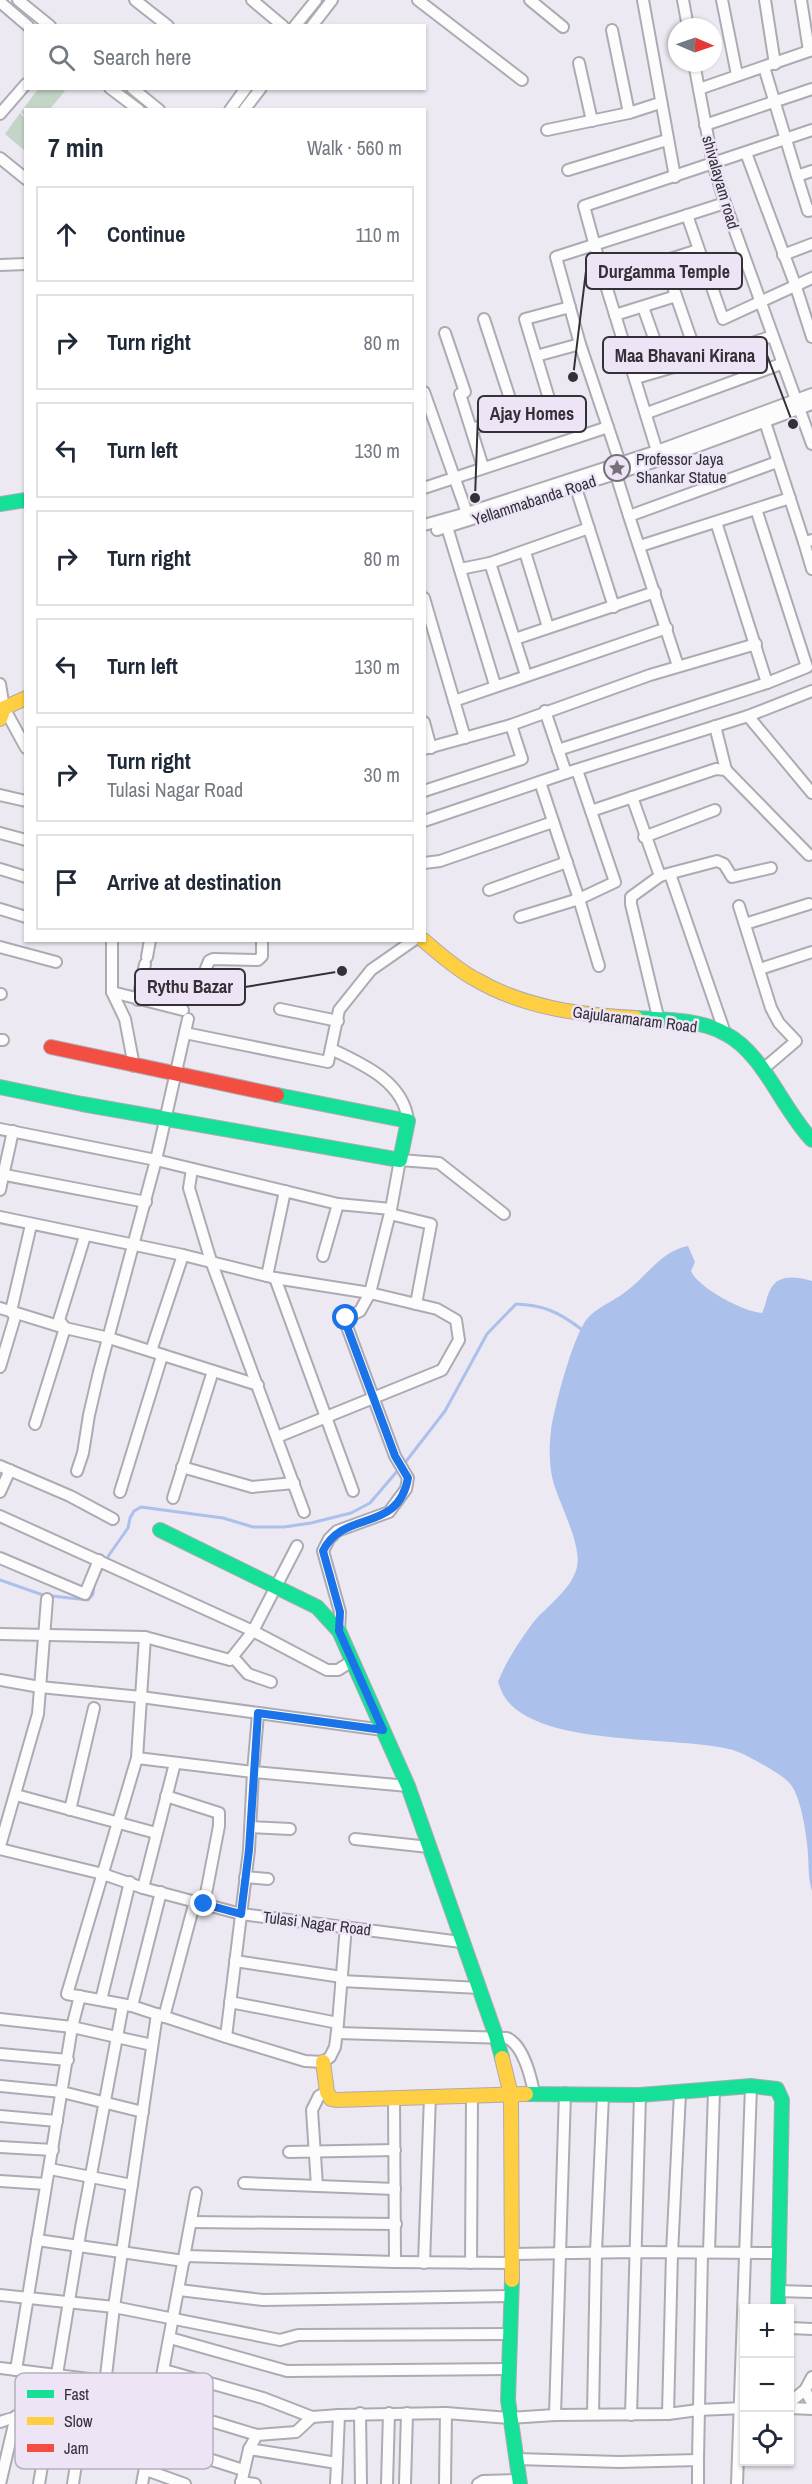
<!DOCTYPE html>
<meta charset="utf-8">
<style>
:root{--surface:#fff;--page:#f6f6f7;--text:#1f2937;--muted:#747a83;--line:#e0e1e3}
body{margin:0;font-family:"Archivo Narrow",sans-serif;background:var(--page);color:var(--text)}
.controls{position:absolute;right:18px;bottom:18px;display:grid;overflow:hidden;border-radius:0px;box-shadow:0 2px 4px #0004}
.controls button{width:54px;height:54px;display:grid;place-items:center;padding:0;border:0;border-bottom:2px solid var(--line);background:var(--surface);color:var(--text);font:30px sans-serif}
.compass{position:absolute;left:668px;top:18px;width:54px;height:54px;border-radius:50%;background:var(--surface);box-shadow:0 2px 4px #0004;rotate:92deg}
.stop{position:absolute;width:18px;height:18px;margin:-14px;border:4px solid #1a73e8;border-radius:50%;background:#fff}
.stop.end{background:#1a73e8;border-color:#fff;box-shadow:0 2px 6px #0008}
.list{margin:0;padding:0;list-style:none}
h2{display:flex;justify-content:space-between;align-items:center;height:78px;margin:0;padding:0 24px;font-size:26px}
h2 small{font-size:20px;font-weight:400;color:var(--muted)}
.list li{display:grid;grid-template-columns:39px 1fr auto;gap:18px;align-items:center;box-sizing:border-box;height:96px;margin:0 12px 12px;padding:0 12px;border:2px solid var(--line);border-radius:0px}
.list b{display:block;font-size:22px;white-space:nowrap}
.list p{margin:0;font-size:20px;white-space:nowrap;color:var(--muted)}
.list em{font-size:20px;font-style:normal;color:var(--muted)}
.icon{flex:none;width:33px;height:33px;fill:none;stroke:currentColor;stroke-width:2;stroke-linecap:round;stroke-linejoin:round}
.map{position:relative;flex:none;width:812px;height:2484px;overflow:hidden}
.search{position:absolute;background:var(--surface);box-shadow:0 2px 4px #0004;left:24px;top:24px;width:402px;height:66px;display:flex;align-items:center;gap:15px;box-sizing:border-box;padding:0 21px;border-radius:0px;color:var(--muted);font-size:22px}
.panel{position:absolute;background:var(--surface);box-shadow:0 2px 4px #0004;left:24px;top:108px;width:402px;height:834px;border-radius:0px}
.map>svg:first-child{display:block}
</style>
<div class="map">
<svg width="812" height="2484" viewBox="0 0 812 2484">
<rect width="100%" height="100%" fill="#ede9f2"/>
<g fill="#c4d5c8">
<polygon points="38,89 62,89 65,91 50,109 26,110 25,116 21,112"/>
<polygon points="20,113 25,118 25,151 5,134"/>
</g>
<path fill="#abc0ea" d="M688 1246 695 1262 691 1271C698 1288 744 1312 762 1313 766 1305 766 1298 770 1290 778 1273 798 1277 812 1281V1891C808 1878 809 1868 808 1855 807 1838 802 1803 793 1788 788 1779 778 1774 769 1768 758 1762 745 1754 733 1750 677 1735 542 1748 506 1699 502 1694 500 1687 498 1682 506 1661 519 1642 532 1624 546 1606 571 1591 577 1567 582 1545 559 1503 553 1481 549 1465 549 1447 551 1431 554 1408 573 1336 587 1319 596 1308 612 1302 624 1293 646 1278 660 1251 688 1246Z"/>
<g fill="none" stroke-linecap="round" stroke-linejoin="round">
<g stroke="#abc0ea" stroke-width="3">
<path d="M404 1464 445 1411 487 1334 516 1304C543 1305 559 1312 581 1329"/>
<polyline points="0,1580 43,1595 88,1600 93,1594 94,1584 109,1555 128,1528 130,1518 134,1511 141,1507 223,1518 253,1527 284,1527 311,1523 351,1513 370,1503 399,1469"/>
</g>
<defs>
<g id="street">
<polyline points="18,0 50,26"/>
<polyline points="135,0 168,26"/>
<polyline points="252,0 283,26"/>
<polyline points="418,0 522,80"/>
<polyline points="530,0 563,27"/>
<polyline points="643,0 675,177"/>
<polyline points="683,0 688,27"/>
<polyline points="722,0 737,75"/>
<polyline points="765,0 775,64"/>
<polyline points="801,0 809,51"/>
<polyline points="0,2 28,26"/>
<polyline points="295,26 316,0"/>
<polyline points="312,26 332,0"/>
<polyline points="612,30 629,113"/>
<polyline points="579,63 592,121"/>
<polyline points="694,63 713,164 725,203 812,444"/>
<polyline points="764,67 797,176"/>
<polyline points="110,88 139,110"/>
<polyline points="132,88 159,110"/>
<polyline points="699,89 812,50"/>
<polyline points="230,110 246,88"/>
<polyline points="244,110 261,88"/>
<polyline points="0,114 26,84"/>
<polyline points="705,125 812,89"/>
<polyline points="547,130 629,113 660,103"/>
<polyline points="746,153 795,284 812,337"/>
<polyline points="0,158 26,179"/>
<polyline points="568,170 667,140"/>
<polyline points="812,171 797,176 808,211 812,210"/>
<polyline points="687,215 723,319 812,278"/>
<polyline points="783,255 812,244"/>
<polyline points="664,261 698,250"/>
<polyline points="0,265 26,264"/>
<polyline points="604,279 664,261 698,359"/>
<polyline points="643,307 665,369"/>
<polyline points="615,315 676,296"/>
<polyline points="484,319 515,414"/>
<polyline points="445,333 465,392 460,394 483,467"/>
<polyline points="536,356 580,344"/>
<polyline points="636,378 735,349 772,336"/>
<polyline points="424,392 467,513"/>
<polyline points="647,413 781,364"/>
<polyline points="765,422 804,542"/>
<polyline points="472,429 550,402 525,319 570,307"/>
<polyline points="657,451 604,279 584,206 812,130"/>
<polyline points="620,463 580,344 556,257 725,203"/>
<polyline points="614,468 629,516"/>
<polyline points="424,488 608,427"/>
<polyline points="576,488 614,607"/>
<polyline points="716,522 767,683"/>
<polyline points="424,525 467,513 657,451 812,394"/>
<polyline points="447,527 495,685"/>
<polyline points="437,530 660,460 812,404"/>
<polyline points="812,540 804,542 812,569"/>
<polyline points="640,546 790,498"/>
<polyline points="525,552 548,627"/>
<polyline points="490,563 526,675"/>
<polyline points="460,569 490,563 589,528"/>
<polyline points="424,598 465,738"/>
<polyline points="515,639 655,592"/>
<polyline points="678,666 629,516 777,462"/>
<polyline points="0,684 4,708"/>
<polyline points="454,701 667,628"/>
<polyline points="3,706 26,748"/>
<polyline points="545,711 566,773"/>
<polyline points="748,716 812,793"/>
<polyline points="424,722 431,748"/>
<polyline points="715,726 726,770"/>
<polyline points="424,749 511,725 650,675 756,644"/>
<polyline points="558,750 767,683 807,667 756,509"/>
<polyline points="540,782 579,899 599,966"/>
<polyline points="424,791 522,759 511,725"/>
<polyline points="0,795 26,801"/>
<polyline points="632,797 660,876 717,861 724,864 732,877 771,868"/>
<polyline points="591,811 716,769 726,770 809,855"/>
<polyline points="424,821 566,773 748,716 812,691"/>
<polyline points="0,833 26,840"/>
<polyline points="644,837 715,810"/>
<polyline points="424,863 440,861 553,822"/>
<polyline points="0,869 26,877"/>
<polyline points="670,874 725,1033"/>
<polyline points="489,890 567,862"/>
<polyline points="739,906 771,1008 779,1023 796,1041 762,1070"/>
<polyline points="0,909 26,917"/>
<polyline points="520,917 579,899 615,882 577,770"/>
<polyline points="745,924 809,904"/>
<polyline points="112,940 112,992 125,1019 134,1066"/>
<polyline points="0,947 56,962"/>
<polyline points="147,957 150,940"/>
<polyline points="760,969 812,952"/>
<polyline points="197,991 209,961 213,959 258,960 262,956 262,940"/>
<polyline points="112,992 183,1010"/>
<polyline points="0,994 1,994"/>
<polyline points="138,1000 145,964"/>
<polyline points="280,1009 338,1021"/>
<polyline points="659,1021 631,904 631,897 660,876"/>
<polyline points="185,1033 328,1062 339,1010 371,970 414,940"/>
<polyline points="0,1040 3,1040"/>
<path d="M331 1049C363 1064 404 1082 408 1121"/>
<polyline points="0,1129 156,1160 338,1204"/>
<polyline points="192,1169 189,1188 211,1261 304,1512"/>
<polyline points="0,1174 146,1202"/>
<polyline points="0,1190 13,1131"/>
<polyline points="390,1214 431,1224 416,1304"/>
<polyline points="0,1217 183,1255 275,1278 370,1293 360,1311 346,1318 346,1324 395,1456 408,1478 406,1489 389,1512 337,1531 329,1539 323,1551 340,1612 339,1631"/>
<polyline points="323,1256 338,1204 391,1209"/>
<polyline points="267,1276 285,1191"/>
<polyline points="275,1278 353,1491"/>
<polyline points="0,1308 65,1328 109,1338 258,1385"/>
<polyline points="151,1351 183,1255"/>
<polyline points="0,1367 15,1317 11,1311 31,1225"/>
<polyline points="35,1424 65,1328 59,1320 85,1236"/>
<polyline points="277,1437 442,1370 459,1340 456,1320 437,1309 370,1293 391,1209 400,1160 439,1163 504,1214"/>
<polyline points="0,1466 70,1496 113,1519"/>
<polyline points="182,1467 252,1487 294,1483"/>
<polyline points="77,1471 83,1453 89,1415 99,1372 156,1160 188,1019"/>
<polyline points="0,1492 10,1470"/>
<polyline points="120,1492 162,1356"/>
<polyline points="173,1498 213,1371"/>
<polyline points="0,1516 253,1631 297,1546"/>
<polyline points="0,1558 85,1594 99,1560"/>
<polyline points="0,1634 145,1637 230,1660 253,1631 327,1670 338,1670 352,1661"/>
<polyline points="145,1637 137,1758 67,1994 132,2006 161,1892"/>
<polyline points="233,1657 248,1674 271,1682"/>
<polyline points="0,1680 40,1687 141,1697 383,1730"/>
<polyline points="258,1714 253,1772 408,1786"/>
<polyline points="16,1795 156,1833"/>
<polyline points="166,1796 219,1813 219,1826 204,1904"/>
<polyline points="70,1810 94,1708"/>
<polyline points="251,1827 290,1829"/>
<polyline points="355,1839 429,1847"/>
<polyline points="0,1846 38,1714 47,1599"/>
<polyline points="0,1849 103,1874 143,1888 241,1914 461,1942"/>
<polyline points="245,1877 268,1879"/>
<polyline points="143,1888 175,1763"/>
<polyline points="235,1961 342,1977"/>
<polyline points="341,1981 480,1988"/>
<polyline points="101,2000 130,1882"/>
<polyline points="230,2002 338,2023"/>
<polyline points="132,2006 226,2037 249,1850 253,1772 137,1758"/>
<polyline points="164,2017 195,1901"/>
<polyline points="0,2019 72,2027 152,2045"/>
<path d="M337 2033 507 2038C523 2045 531 2077 534 2093"/>
<polyline points="226,2037 305,2061 323,2062 330,2057 335,2047 338,2023 346,1926"/>
<polyline points="0,2054 68,2060"/>
<polyline points="0,2086 62,2092 143,2112"/>
<polyline points="0,2116 57,2121"/>
<polyline points="0,2147 53,2150"/>
<polyline points="289,2152 395,2150"/>
<polyline points="50,2169 132,2185"/>
<polyline points="0,2181 46,2184"/>
<polyline points="244,2183 395,2189"/>
<polyline points="317,2186 312,2110 319,2096 327,2092"/>
<polyline points="191,2222 396,2224"/>
<polyline points="37,2240 184,2261"/>
<polyline points="709,2252 714,2090"/>
<polyline points="513,2254 634,2252 779,2253"/>
<polyline points="185,2256 395,2262 394,2098"/>
<polyline points="395,2262 512,2263"/>
<polyline points="424,2263 430,2096"/>
<polyline points="471,2263 472,2095"/>
<polyline points="179,2290 263,2300 512,2296"/>
<polyline points="778,2291 812,2292"/>
<polyline points="0,2295 114,2307 280,2340 298,2335 511,2334"/>
<polyline points="790,2328 812,2329"/>
<polyline points="170,2338 287,2371 509,2369"/>
<polyline points="0,2368 105,2381"/>
<polyline points="16,2370 72,2027 80,1996"/>
<polyline points="164,2370 263,2398 312,2417 296,2432 257,2435 249,2449 241,2484"/>
<polyline points="812,2377 805,2390 812,2403"/>
<polyline points="790,2402 805,2390"/>
<polyline points="790,2408 812,2409"/>
<polyline points="360,2413 361,2484"/>
<polyline points="593,2414 596,2252 603,2095"/>
<polyline points="668,2414 698,2410 744,2408"/>
<polyline points="339,2415 446,2413 509,2418 555,2415 668,2414 672,2253 680,2093"/>
<polyline points="555,2415 565,2093"/>
<polyline points="631,2415 640,2095"/>
<polyline points="312,2417 339,2415 337,2463"/>
<polyline points="101,2419 114,2307 157,2014"/>
<path d="M0 2422C42 2406 106 2420 152 2424"/>
<polyline points="214,2422 257,2435"/>
<polyline points="150,2440 243,2470"/>
<polyline points="249,2449 337,2463 336,2484"/>
<polyline points="516,2459 619,2462 698,2460 698,2484"/>
<polyline points="698,2460 702,2253"/>
<polyline points="146,2470 185,2484"/>
<polyline points="241,2482 255,2484"/>
<polyline points="0,2484 16,2416"/>
<polyline points="39,2484 81,2228 123,2005"/>
<polyline points="73,2484 83,2418"/>
<polyline points="142,2484 196,2193"/>
<polyline points="387,2484 389,2413"/>
<polyline points="405,2484 407,2413"/>
<polyline points="445,2484 446,2413"/>
<polyline points="478,2484 483,2481 519,2480"/>
<polyline points="737,2484 751,2086"/>
</g>
<g id="fast">
<polyline points="0,504 26,500"/>
<path d="M636 1018C665 1020 700 1019 726 1034 764 1054 782 1109 812 1140"/>
<polyline points="0,1087 82,1104 400,1160 408,1121 277,1095"/>
<polyline points="160,1530 317,1607 339,1631 408,1786 496,2036 502,2058"/>
<polyline points="526,2094 640,2095 751,2086 777,2089 782,2100 778,2308"/>
<polyline points="512,2280 508,2400 520,2484"/>
</g>
<g id="slow">
<polyline points="0,719 4,708 26,698"/>
<path d="M423 940C440 954 456 969 475 979 524 1008 581 1015 636 1018"/>
<polyline points="502,2058 511,2095 512,2280"/>
<polyline points="323,2062 327,2092 331,2099 336,2100 526,2094"/>
</g>
<polyline id="jam" points="51,1047 277,1095"/>
</defs>
<use href="#street" stroke="#aeaab2" stroke-width="14"/>
<use href="#fast" stroke="#aeaab2" stroke-width="16"/>
<use href="#slow" stroke="#aeaab2" stroke-width="16"/>
<use href="#jam" stroke="#aeaab2" stroke-width="16"/>
<use href="#street" stroke="#fcfcfd" stroke-width="10"/>
<use href="#fast" stroke="#16e098" stroke-width="14"/>
<use href="#slow" stroke="#ffcf43" stroke-width="14"/>
<use href="#jam" stroke="#f24e42" stroke-width="14"/>
</g>
<g fill="none" stroke-linecap="round" stroke-linejoin="round">
<path stroke="#1a73e8" stroke-width="8" d="M204 1904 241 1914 249 1850 258 1713 383 1730 339 1631 340 1612 323 1551C343 1509 398 1534 408 1478L395 1456 346 1324V1318"/>
</g>
<defs>
<symbol id="sight-ring" viewBox="-11 -11 22 22"><circle r="9.5" fill="#ede5f6" stroke="#747178" stroke-width="1.5"/><path d="M0-6L1.8-2.2L6-1.7L2.9 1.2L3.7 5.4L0 3.3L-3.7 5.4L-2.9 1.2L-6-1.7L-1.8-2.2Z" fill="#747178"/></symbol>
</defs>
<g fill-rule="evenodd">
<use href="#sight-ring" x="602" y="453" width="30" height="30"/>
</g>
<g text-anchor="middle" stroke-width="5" stroke-linejoin="round" paint-order="stroke">
<g font-size="16" fill="#333037" stroke="#ede5f6">
<text transform="translate(721 182) rotate(74)" y="6">shivalayam road</text>
<text transform="translate(534 500) rotate(-18)" y="6">Yellammabanda Road</text>
<text transform="translate(635 1019) rotate(7)" y="6">Gajularamaram Road</text>
<text transform="translate(317 1923) rotate(7)" y="6">Tulasi Nagar Road</text>
</g>
<g font-size="16" fill="#333037" stroke="#ede5f6" text-anchor="start">
<text x="636" y="465">Professor Jaya<tspan x="636" dy="18">Shankar Statue</tspan></text>
</g>
</g>
<rect x="15" y="2373" width="198" height="96" rx="9" fill="#ede5f6" stroke="#b5afbd" stroke-width="1.5"/>
<rect x="27" y="2390" width="27" height="8" fill="#16e098"/>
<rect x="27" y="2417" width="27" height="8" fill="#ffcf43"/>
<rect x="27" y="2444" width="27" height="8" fill="#f24e42"/>
<g font-size="16" fill="#333037">
<text x="64" y="2400">Fast</text>
<text x="64" y="2427">Slow</text>
<text x="64" y="2454">Jam</text>
</g>
<path fill="none" stroke="#333037" stroke-width="2" d="M573 377L586 271M793 424L767 355M475 498L478 414M342 971L245 987"/>
<g fill="#333037" stroke="#ede5f6" stroke-width="2">
<circle cx="573" cy="377" r="6"/>
<circle cx="793" cy="424" r="6"/>
<circle cx="475" cy="498" r="6"/>
<circle cx="342" cy="971" r="6"/>
</g>
<g fill="#ede5f6" stroke="#333037" stroke-width="2">
<rect x="586" y="253" width="156" height="36" rx="6"/>
<rect x="603" y="337" width="164" height="36" rx="6"/>
<rect x="478" y="396" width="108" height="36" rx="6"/>
<rect x="135" y="969" width="110" height="36" rx="6"/>
</g>
<g font-size="18" text-anchor="middle" font-weight="bold" fill="#333037">
<text x="664" y="278">Durgamma Temple</text>
<text x="685" y="362">Maa Bhavani Kirana</text>
<text x="532" y="420">Ajay Homes</text>
<text x="190" y="993">Rythu Bazar</text>
</g>
</svg>
<div class="controls">
<button>+</button>
<button>−</button>
<button><svg class="icon" aria-label="locate" viewBox="0 0 24 24"><circle cx="12" cy="12" r="6"/><path d="M12 2v4M12 18v4M2 12h4M18 12h4"/></svg></button>
</div>
<svg class="compass" viewBox="-18 -18 36 36"><path d="M0-13l5 13h-10z" fill="#e53935"/><path d="M0 13l5-13h-10z" fill="#747a83"/></svg>
<div class="stop" style="left:346px;top:1318px"></div>
<div class="stop end" style="left:204px;top:1904px"></div>
<div class="search"><svg class="icon" aria-label="search" viewBox="0 0 24 24"><circle cx="10" cy="10" r="6"/><path d="M15 15l6 6"/></svg>Search here</div>
<section class="panel">
<h2>7 min<small>Walk · 560 m</small></h2>
<ul class="list">
<li><svg class="icon" aria-label="ahead" viewBox="0 0 24 24"><path d="M12 20V5M6 11l6-6 6 6"/></svg><div><b>Continue</b></div><em>110 m</em></li>
<li><svg class="icon" aria-label="right" viewBox="0 0 24 24"><path d="M7 20v-9h11M14 6l5 5-5 5"/></svg><div><b>Turn right</b></div><em>80 m</em></li>
<li><svg class="icon" aria-label="left" viewBox="0 0 24 24"><path d="M17 20v-9H6M10 6l-5 5 5 5"/></svg><div><b>Turn left</b></div><em>130 m</em></li>
<li><svg class="icon" aria-label="right" viewBox="0 0 24 24"><path d="M7 20v-9h11M14 6l5 5-5 5"/></svg><div><b>Turn right</b></div><em>80 m</em></li>
<li><svg class="icon" aria-label="left" viewBox="0 0 24 24"><path d="M17 20v-9H6M10 6l-5 5 5 5"/></svg><div><b>Turn left</b></div><em>130 m</em></li>
<li><svg class="icon" aria-label="right" viewBox="0 0 24 24"><path d="M7 20v-9h11M14 6l5 5-5 5"/></svg><div><b>Turn right</b><p>Tulasi Nagar Road</p></div><em>30 m</em></li>
<li><svg class="icon" aria-label="arrive" viewBox="0 0 24 24"><path d="M6 21V4h12l-3 4 3 4H6"/></svg><div><b>Arrive at destination</b></div></li>
</ul>
</section>
</div>
